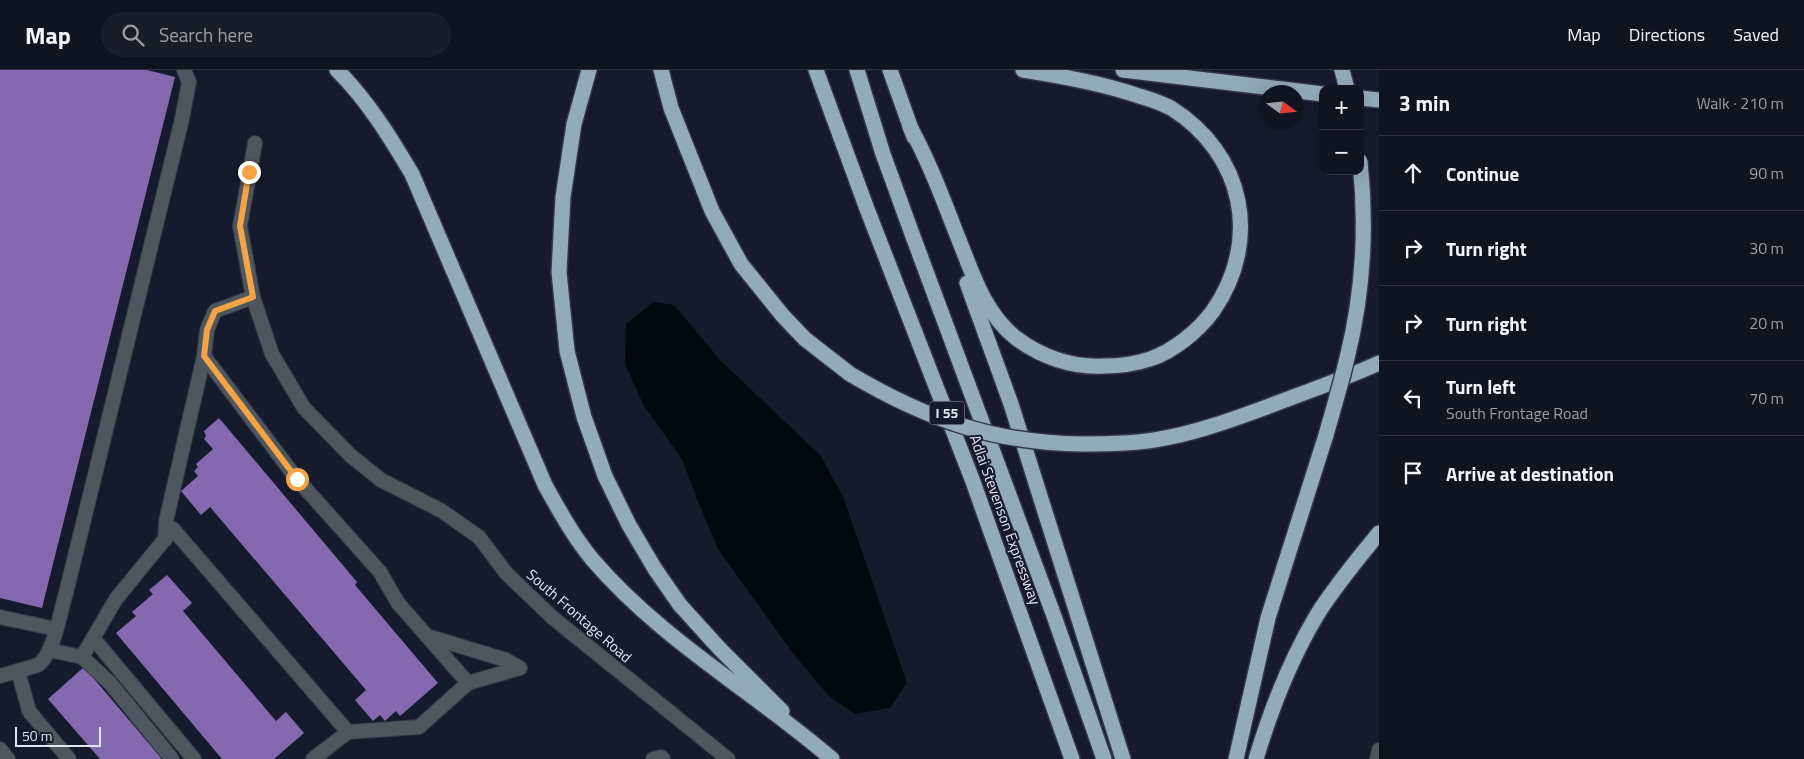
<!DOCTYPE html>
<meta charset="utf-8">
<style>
:root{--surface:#101421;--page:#191d2a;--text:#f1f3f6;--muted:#9c9ea5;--line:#30333f}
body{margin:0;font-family:"Titillium Web",sans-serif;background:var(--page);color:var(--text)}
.controls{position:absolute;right:15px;top:15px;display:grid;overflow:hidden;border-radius:10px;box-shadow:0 5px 20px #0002}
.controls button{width:45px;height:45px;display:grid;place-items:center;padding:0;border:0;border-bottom:1px solid var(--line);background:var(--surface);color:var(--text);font:25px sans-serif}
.compass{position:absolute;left:1259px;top:15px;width:45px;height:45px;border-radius:50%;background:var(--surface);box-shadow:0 5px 20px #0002;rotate:105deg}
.scale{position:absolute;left:15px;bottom:12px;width:86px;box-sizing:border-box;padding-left:5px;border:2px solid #e1e5f2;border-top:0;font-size:14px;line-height:18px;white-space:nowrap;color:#e1e5f2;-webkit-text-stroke:4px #151b2c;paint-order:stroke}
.stop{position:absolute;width:15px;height:15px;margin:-11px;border:4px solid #f5a345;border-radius:50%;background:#fff}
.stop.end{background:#f5a345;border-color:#fff;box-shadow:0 1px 5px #0008}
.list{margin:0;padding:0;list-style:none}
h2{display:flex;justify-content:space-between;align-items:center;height:65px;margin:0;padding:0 20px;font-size:21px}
h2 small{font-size:16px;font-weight:400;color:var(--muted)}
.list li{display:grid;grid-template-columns:32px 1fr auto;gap:15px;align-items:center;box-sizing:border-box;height:75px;padding:0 20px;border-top:1px solid var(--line)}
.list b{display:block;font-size:19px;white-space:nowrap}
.list p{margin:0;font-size:16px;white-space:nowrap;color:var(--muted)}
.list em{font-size:16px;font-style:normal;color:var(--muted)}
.icon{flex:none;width:28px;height:28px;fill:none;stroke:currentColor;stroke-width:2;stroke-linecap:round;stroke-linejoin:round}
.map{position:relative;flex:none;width:1379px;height:689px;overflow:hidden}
header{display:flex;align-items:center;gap:30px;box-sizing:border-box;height:70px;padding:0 25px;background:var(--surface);border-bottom:1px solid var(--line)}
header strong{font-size:24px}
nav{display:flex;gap:28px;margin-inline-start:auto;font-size:18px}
.search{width:350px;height:45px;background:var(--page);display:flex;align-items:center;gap:12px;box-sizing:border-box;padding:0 18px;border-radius:28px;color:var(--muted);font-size:19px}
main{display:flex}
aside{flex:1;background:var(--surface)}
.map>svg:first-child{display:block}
</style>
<header>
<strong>Map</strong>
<div class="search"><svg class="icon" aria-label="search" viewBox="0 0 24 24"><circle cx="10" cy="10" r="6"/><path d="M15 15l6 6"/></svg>Search here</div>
<nav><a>Map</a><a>Directions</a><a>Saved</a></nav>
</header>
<main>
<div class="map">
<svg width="1379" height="689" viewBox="0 0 1379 689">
<rect width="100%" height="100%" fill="#151b2c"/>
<polygon fill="#000a0c" points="654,232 674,235 721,291 821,386 844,429 907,613 890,638 855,644 830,627 795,586 718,479 697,429 682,389 644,336 625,294 626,254"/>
<g fill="#8569b0">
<polygon points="0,0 147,0 175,7 42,538 0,528"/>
<polygon points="219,348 357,512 355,515 438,613 400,646 396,641 385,651 380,645 373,651 355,630 366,620 210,437 201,445 181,421 198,406 194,401 198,397 196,394 213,379 204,369 206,366 204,361"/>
<polygon points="167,505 192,533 183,541 276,651 286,642 304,663 274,689 222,689 116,563 136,546 132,542 153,524 149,520"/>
<polygon points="84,597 162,689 100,689 48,629"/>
</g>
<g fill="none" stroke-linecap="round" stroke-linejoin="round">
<defs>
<g id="minor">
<polyline points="255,73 240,156 253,227 272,284 304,338 350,385 381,410 442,441 479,467 506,503 553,548 728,689"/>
<polyline points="204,286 297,409 380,502 398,533 468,613 419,657 348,662"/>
<polyline points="165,470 166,451 204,286 207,260 215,241 253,227"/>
<polyline points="0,547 56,559"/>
<polyline points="427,566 506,590 520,598 468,613"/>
<polyline points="93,568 194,689"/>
<polyline points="49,580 82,587 110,613 172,689"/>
<polyline points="82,587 116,529 173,459 348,662 313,689"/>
<polyline points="18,601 29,641 69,689"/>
<path d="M0 606 38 595C54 584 60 542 66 523L182 49 189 12 184 0"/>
<polyline points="0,679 8,689"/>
<polyline points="653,689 661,687 663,689"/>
<polyline points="1377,689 1379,680"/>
</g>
<g id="highway">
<path d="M337 0C368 31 390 67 412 104L545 415C559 440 573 466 592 489 660 569 753 621 832 689"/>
<polyline points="589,0 574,54 563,127 559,202 567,281 584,347 605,406 629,455 655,499 680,535 719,578 782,641"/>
<polyline points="661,0 671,38 712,141 741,194 783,246 805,269 850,304"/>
<polyline points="816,0 867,139 972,409 1072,689"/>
<polyline points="857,0 883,84 911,161 1054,546 1104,689"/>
<polyline points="890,0 914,67"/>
<polyline points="1123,0 1323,24"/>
<polyline points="1342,0 1347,19"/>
<polyline points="1360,28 1379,30"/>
<path d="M910 57C930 93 944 132 959 170 973 205 985 244 1016 268 1041 287 1073 298 1104 296 1119 296 1135 294 1150 289 1174 281 1198 261 1213 241 1262 170 1244 84 1171 38 1161 33 1150 29 1139 26 1102 13 1062 6 1023 0"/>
<polyline points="967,213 1011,334 1123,689"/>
<path d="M1082 374C1106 374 1130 374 1154 370 1194 364 1234 349 1272 335 1308 321 1344 309 1379 293"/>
<polyline points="1236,689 1268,548 1326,365"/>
<path d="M1256 689C1271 639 1290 590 1317 545 1335 516 1357 490 1379 463"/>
</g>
</defs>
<use href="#minor" stroke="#323748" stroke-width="16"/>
<use href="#highway" stroke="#323748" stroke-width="18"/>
<use href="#minor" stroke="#4e575d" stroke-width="14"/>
<use href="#highway" stroke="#93aaba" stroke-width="15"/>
<defs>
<g id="highway-bridge">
<path d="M850 304C926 349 993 373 1082 374"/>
<path d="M1326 365C1333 340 1341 314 1347 288 1363 224 1367 157 1360 91"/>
</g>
</defs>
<use href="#highway-bridge" stroke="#323748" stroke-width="18" stroke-linecap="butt"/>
<use href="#highway-bridge" stroke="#93aaba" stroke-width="15"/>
</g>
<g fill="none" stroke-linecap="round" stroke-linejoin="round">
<polyline stroke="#f5a345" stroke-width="6" points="249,102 240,156 253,227 215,241 207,260 204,286 297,409"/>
</g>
<g text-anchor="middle" stroke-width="4" stroke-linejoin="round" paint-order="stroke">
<rect fill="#151b2c" stroke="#a4a8b7" stroke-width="1" x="929.5" y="331.5" width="35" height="23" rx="4"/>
<g font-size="14" font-weight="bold" fill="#e1e5f2">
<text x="947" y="348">I 55</text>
</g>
<g font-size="15" fill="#e1e5f2" stroke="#151b2c">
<text transform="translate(1005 450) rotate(70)" y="5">Adlai Stevenson Expressway</text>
<text transform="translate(579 546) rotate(41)" y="5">South Frontage Road</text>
</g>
</g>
</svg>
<div class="controls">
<button>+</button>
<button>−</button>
</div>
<svg class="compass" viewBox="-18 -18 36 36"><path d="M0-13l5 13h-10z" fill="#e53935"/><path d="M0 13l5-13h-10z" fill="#9c9ea5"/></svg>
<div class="scale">50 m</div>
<div class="stop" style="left:297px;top:409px"></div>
<div class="stop end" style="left:249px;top:102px"></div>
</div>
<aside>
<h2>3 min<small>Walk · 210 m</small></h2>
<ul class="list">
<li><svg class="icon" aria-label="ahead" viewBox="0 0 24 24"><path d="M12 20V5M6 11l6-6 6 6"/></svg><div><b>Continue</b></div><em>90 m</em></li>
<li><svg class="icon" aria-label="right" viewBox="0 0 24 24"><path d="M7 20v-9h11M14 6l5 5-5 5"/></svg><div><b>Turn right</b></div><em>30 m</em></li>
<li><svg class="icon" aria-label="right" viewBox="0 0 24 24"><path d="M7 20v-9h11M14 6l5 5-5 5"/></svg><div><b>Turn right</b></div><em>20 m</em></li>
<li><svg class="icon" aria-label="left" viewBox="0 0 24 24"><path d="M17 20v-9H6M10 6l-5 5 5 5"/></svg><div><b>Turn left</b><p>South Frontage Road</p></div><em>70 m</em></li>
<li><svg class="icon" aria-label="arrive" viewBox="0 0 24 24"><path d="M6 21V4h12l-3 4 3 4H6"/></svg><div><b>Arrive at destination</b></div></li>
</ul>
</aside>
</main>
